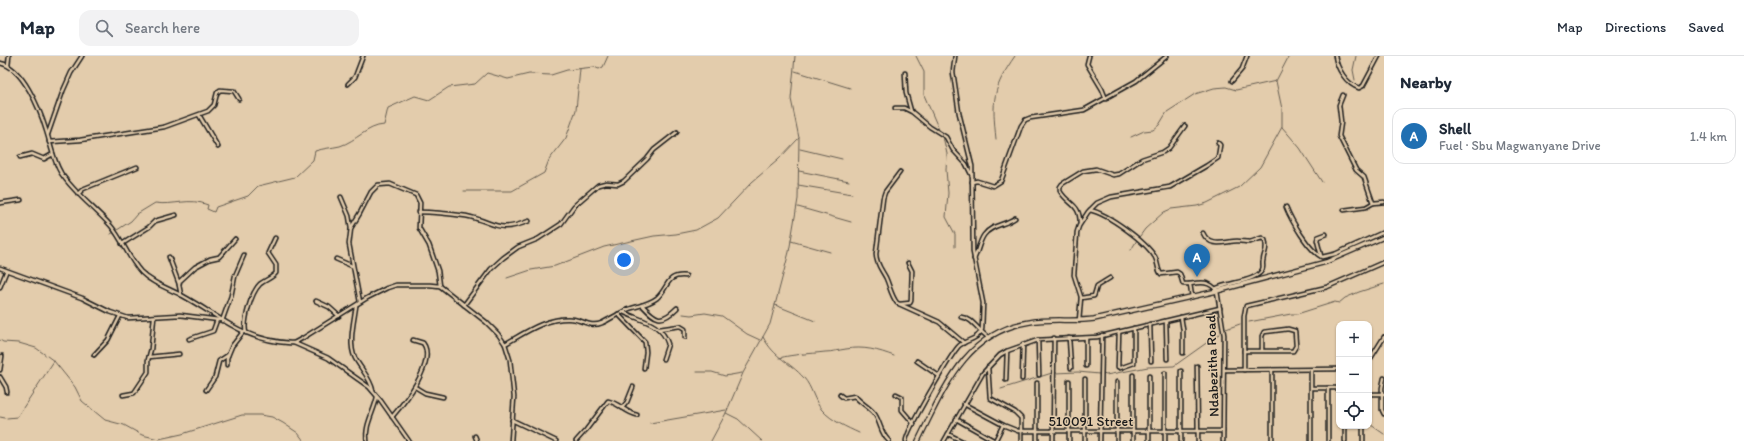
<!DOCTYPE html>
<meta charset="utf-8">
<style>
:root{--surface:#fff;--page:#f2f2f3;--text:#1f2937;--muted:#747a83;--line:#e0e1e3;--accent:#1f6fb2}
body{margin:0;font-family:Itim,sans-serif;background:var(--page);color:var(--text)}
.controls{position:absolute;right:12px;bottom:12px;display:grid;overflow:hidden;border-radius:8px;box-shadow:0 1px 3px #0004}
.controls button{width:36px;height:36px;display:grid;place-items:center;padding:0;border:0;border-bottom:1px solid var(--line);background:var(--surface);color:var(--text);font:20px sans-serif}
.you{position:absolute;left:624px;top:204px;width:14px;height:14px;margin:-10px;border:3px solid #fff;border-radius:50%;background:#1a73e8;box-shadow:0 0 0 6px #1a73e833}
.badge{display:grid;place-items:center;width:26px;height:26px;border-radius:50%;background:var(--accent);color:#fff;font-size:13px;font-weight:700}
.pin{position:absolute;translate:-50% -33px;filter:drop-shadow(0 1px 2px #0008)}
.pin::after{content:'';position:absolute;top:21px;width:14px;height:12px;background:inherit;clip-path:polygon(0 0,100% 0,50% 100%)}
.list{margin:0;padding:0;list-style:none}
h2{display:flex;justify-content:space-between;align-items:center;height:52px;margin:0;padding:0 16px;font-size:17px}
h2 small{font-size:13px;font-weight:400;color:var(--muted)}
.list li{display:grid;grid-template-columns:26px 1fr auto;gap:12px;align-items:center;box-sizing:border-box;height:56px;margin:0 8px 8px;padding:0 8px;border:1px solid var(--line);border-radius:12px}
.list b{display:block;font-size:15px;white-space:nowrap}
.list p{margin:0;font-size:13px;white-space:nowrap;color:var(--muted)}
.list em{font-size:13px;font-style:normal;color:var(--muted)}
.icon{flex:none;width:22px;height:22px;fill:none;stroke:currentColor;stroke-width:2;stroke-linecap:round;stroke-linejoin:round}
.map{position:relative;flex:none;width:1384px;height:385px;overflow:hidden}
header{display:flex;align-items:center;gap:24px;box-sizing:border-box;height:56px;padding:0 20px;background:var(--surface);border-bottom:1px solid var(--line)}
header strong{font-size:19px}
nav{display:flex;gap:22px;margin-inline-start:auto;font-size:14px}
.search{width:280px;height:36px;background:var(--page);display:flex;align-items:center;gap:10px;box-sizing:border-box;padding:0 14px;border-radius:12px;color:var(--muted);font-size:15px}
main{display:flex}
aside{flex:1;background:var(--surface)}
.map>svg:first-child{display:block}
</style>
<header>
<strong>Map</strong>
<div class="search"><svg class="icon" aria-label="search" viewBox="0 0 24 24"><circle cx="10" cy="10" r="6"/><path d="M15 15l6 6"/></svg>Search here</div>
<nav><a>Map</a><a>Directions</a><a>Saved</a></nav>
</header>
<main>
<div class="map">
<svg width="1384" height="385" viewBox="0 0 1384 385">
<rect width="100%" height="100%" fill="#e3ccac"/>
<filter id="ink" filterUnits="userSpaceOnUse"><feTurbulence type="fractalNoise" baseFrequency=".025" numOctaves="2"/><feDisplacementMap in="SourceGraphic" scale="8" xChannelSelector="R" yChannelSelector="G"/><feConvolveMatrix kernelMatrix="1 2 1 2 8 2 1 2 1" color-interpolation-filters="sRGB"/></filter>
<g filter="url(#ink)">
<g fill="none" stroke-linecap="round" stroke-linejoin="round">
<g stroke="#655d51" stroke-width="1">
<polyline points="916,0 924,16 924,39 940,76"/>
<polyline points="795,15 850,32"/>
<polyline points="1355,24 1353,14 1356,0"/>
<polyline points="1282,71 1300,92 1322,126"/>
<polyline points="941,79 944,85 947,98 946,114 948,137 946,161 955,178 955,191"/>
<polyline points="1131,81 1144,75 1153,74 1159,69 1167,56 1195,38 1214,32 1226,31 1236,34 1276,25 1289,0"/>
<path d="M996 83C992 44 992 33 1015 0"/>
<polyline points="800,93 842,103"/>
<polyline points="799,115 849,125"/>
<polyline points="798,129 852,138"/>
<polyline points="464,135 512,135 544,117 549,104 566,82 576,54 580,13"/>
<polyline points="798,151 851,166"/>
<path d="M111 178 131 165 137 158 155 147C174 150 189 141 208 149L207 153 214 156 216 151 248 140 258 130 295 121 313 104 315 95C325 92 331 92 340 90 356 85 367 70 384 69L388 52 415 40 429 44 449 31 475 28 487 17 508 23 529 18 551 19 567 14 594 11 599 13 603 11 608 0"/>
<polyline points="1140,180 1145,173 1164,156 1171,153 1197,150 1207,147 1239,131 1260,111 1282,71 1282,53 1276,25"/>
<polyline points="791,185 830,196"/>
<polyline points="1131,194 1137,184"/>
<polyline points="507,222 531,214 555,210 604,191 654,180 676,178 696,174 718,162 752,126 778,104 799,82"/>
<polyline points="775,249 815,265"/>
<polyline points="683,258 691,259 705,257 722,260 747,278 760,284"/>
<polyline points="1249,266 1291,258 1297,258 1335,246 1339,247 1345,242 1359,236 1384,228"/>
<polyline points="1226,273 1240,268"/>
<path d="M763 281C775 303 789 305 804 322 812 331 814 345 822 354 832 365 846 371 859 377"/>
<polyline points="0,284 3,286 19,287 36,292 54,305 75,331 82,345 105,364 124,369 142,379 159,383 182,378 242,359 260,359 272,361 283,367 298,377 304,385"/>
<path d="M779 302C794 298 809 298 825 296 832 296 839 294 846 293 864 290 878 294 894 300"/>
<polyline points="697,316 712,316 725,320 742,317"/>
<polyline points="1055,317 1078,316 1099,318"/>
<polyline points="1103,318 1106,319 1148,311 1174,310 1219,278"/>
<polyline points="1001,333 1052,317"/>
<polyline points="726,357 738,363 762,385"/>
<polyline points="0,361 5,362"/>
<polyline points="7,362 17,361 54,305"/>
<polyline points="650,367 726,354"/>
<polyline points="1371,369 1384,378"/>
<polyline points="711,385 726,357 743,317 770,268 789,196 798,143 799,82 791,43 795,0"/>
</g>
<defs>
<g id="minor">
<polyline points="1089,0 1087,8 1102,33 1106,43"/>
<path d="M1335 0C1337 12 1346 28 1359 32L1363 30 1379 0"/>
<path d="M0 7C23 11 40 54 46 74 51 89 53 104 61 117 75 138 95 152 111 170 123 184 128 202 141 216 153 228 168 232 183 240 221 261 243 284 290 287H294L303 282 367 242 387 232 396 229H430L440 230 486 266 498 278 505 288 510 304 514 341 511 385"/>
<polyline points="8,9 9,0"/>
<polyline points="905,17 906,37 911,55"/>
<polyline points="1232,25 1242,13 1247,0"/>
<polyline points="348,28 355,21 363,0"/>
<polyline points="1343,39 1339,49 1341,66 1339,80 1356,114 1364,121 1373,147 1384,146"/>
<polyline points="895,52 904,52 912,56 930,71 946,81 953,94 966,108 972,120"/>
<polyline points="199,59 218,91"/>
<polyline points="48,78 63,35 71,17 82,0"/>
<polyline points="49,86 80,84 164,71 208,55 214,49 217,37 220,34 234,35 239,43"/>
<polyline points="20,101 32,98 44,103 53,98"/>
<path d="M900 116 885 136 883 142 876 198C876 208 882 214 886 222 890 231 891 239 897 247L939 266 964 287"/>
<polyline points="972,126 977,125 993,130 1001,125 1021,70 1025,64 1030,62 1084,54 1136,25 1167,0"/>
<polyline points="78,138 83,133 137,111"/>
<polyline points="341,141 349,160 351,172 349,188 360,246"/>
<polyline points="0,147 21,144"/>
<path d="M1286 151C1291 164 1309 195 1322 201L1335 198 1384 176"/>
<path d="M1090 154C1108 158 1145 185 1155 201 1158 206 1157 213 1161 218L1177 216 1180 218 1183 228H1190"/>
<polyline points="1344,154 1366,151 1373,147"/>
<path d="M419 156C434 156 451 158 466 160 496 166 496 178 529 165"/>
<path d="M1080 167C1080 147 1068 149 1060 135V131L1062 128 1083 115 1096 113 1113 119 1119 118 1142 103 1163 96 1169 92 1185 70"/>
<polyline points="351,172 360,157 371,136 378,129 390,128 416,139 420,147 419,172 429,189 438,215 440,230"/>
<path d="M1203 177C1210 193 1226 185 1237 185 1241 185 1246 186 1250 186 1254 185 1258 183 1262 182L1265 184C1268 195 1264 195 1263 205 1262 208 1264 211 1262 214 1256 226 1227 226 1215 233"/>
<polyline points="122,188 149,171 155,165 176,159"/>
<polyline points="1321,200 1317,184 1318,181 1326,178"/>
<polyline points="169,201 179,228"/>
<polyline points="336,203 352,210"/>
<path d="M974 203C978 196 979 186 984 179 991 169 1005 169 1015 162"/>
<polyline points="0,212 82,242 110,256 128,262 180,259 219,264"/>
<polyline points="0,231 6,216"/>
<polyline points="181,239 179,229 180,225 195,211 210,203 219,201 235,183"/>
<path d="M1192 241 1190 228C1201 226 1210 225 1217 235L1224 279 1223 385"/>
<polyline points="1081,242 1094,240 1097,230 1110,222"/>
<polyline points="316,245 329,251 339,260"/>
<polyline points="900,248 910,247 911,245 912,215 908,207"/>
<polyline points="464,249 491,213 503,202 518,191 538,183 561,168 574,150 598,129 606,127 618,128 624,125 647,103 654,94 677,76"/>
<path d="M642 249C656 264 661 268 677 252"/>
<path d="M356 250C354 265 348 288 355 302 361 313 371 323 373 335"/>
<path d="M623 256C641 265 661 266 668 288L663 303"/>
<polyline points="618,258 645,286 646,296 644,312"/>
<path d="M961 261C973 262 978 275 988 281"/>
<polyline points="1181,261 1183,274 1183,297"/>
<polyline points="222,265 231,240 235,220 244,199"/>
<polyline points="1079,265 1081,241 1074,219 1077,176 1079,170 1088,156 1097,147 1111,141 1170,131 1206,110 1218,102 1220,89 1218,87"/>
<polyline points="1166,265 1167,303"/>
<polyline points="1150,268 1151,305"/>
<polyline points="659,273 680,270 685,273 685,281"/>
<polyline points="1119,276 1118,311 1120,312 1134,307 1134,272"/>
<path d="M246 277C243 265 251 237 260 228 265 224 272 222 276 217V209L268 197 275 182"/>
<polyline points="1069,282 1071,312"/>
<polyline points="1086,282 1086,310"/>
<polyline points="189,283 213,275 217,264"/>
<polyline points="1038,284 1039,319"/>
<polyline points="294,287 328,302 369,331 381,345 409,385"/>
<path d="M505 288C526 276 547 261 572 263 583 264 590 272 602 267 610 263 618 258 626 254 636 250 648 249 657 242 669 231 666 218 686 220"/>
<polyline points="1244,295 1293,295 1296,290 1295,275 1288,273 1264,276 1262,280 1262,295"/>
<polyline points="94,299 108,284 120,260"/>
<polyline points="149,301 179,298"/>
<polyline points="917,305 939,320"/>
<polyline points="1369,305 1384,281"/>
<polyline points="227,309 227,302 232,290 243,276"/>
<polyline points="1197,310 1198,385"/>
<polyline points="988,311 990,342 1015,356 1021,362 1021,385"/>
<polyline points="0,314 2,300"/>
<polyline points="1224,314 1339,313"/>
<polyline points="1244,314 1244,260 1246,250 1327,231 1384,206"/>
<polyline points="1165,317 1165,385"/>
<polyline points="1149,320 1149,385"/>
<polyline points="0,321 6,331 7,336"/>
<polyline points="1384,322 1382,332 1382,354 1384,358"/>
<polyline points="1022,323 1023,288"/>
<polyline points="1085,323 1085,385"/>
<polyline points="1006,324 1007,295"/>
<polyline points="1117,326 1117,385"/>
<polyline points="1037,327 1037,385"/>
<polyline points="415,331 425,337 443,341"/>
<polyline points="1312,332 1339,332"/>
<polyline points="206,334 215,321 219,305 228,299"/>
<polyline points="896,338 902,341 902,354 914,368"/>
<polyline points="1369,338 1384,338"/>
<polyline points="123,339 134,337 148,316 148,304 151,293 154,261"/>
<path d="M840 339 844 342 855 340C861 348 872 352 876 360 881 369 881 378 889 385"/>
<polyline points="964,348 1003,369 1018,375 1223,375"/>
<polyline points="622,352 627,346 633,331"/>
<path d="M392 361C404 347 437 306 423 287L413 284"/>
<polyline points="956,363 995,385"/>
<polyline points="512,364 556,385"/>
<polyline points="1345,370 1345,385"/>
<polyline points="1363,370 1363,385"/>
<polyline points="948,378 962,385"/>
<polyline points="475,380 477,385"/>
<path d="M367 385C364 370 374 356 377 341"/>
<path d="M576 385 586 374 608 345C619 347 626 357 637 359"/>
<path d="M906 385C906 375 949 302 958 291 965 283 978 285 982 273L983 247 973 196 972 110 959 57 953 16 955 0"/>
<polyline points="944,385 983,317 1000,299 1007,295 1038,284 1097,281 1220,252"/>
<polyline points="995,385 1003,369"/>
<polyline points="1053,385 1054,282"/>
<polyline points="1069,385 1069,325"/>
<polyline points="1100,385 1102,279"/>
<polyline points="1133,385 1133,319"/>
<polyline points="1181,385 1181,315"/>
<polyline points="1272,385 1272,314"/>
<polyline points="1311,385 1311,314"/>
<polyline points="1328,385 1328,332"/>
</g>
<path id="major" d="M918 385C944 333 965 276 1030 266 1051 262 1073 266 1094 263L1217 235 1326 206 1384 181"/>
</defs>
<use href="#minor" stroke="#1c1c1c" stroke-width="5.5"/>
<use href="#major" stroke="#1c1c1c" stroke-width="6"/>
<use href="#minor" stroke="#e3ccac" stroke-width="2.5"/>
<use href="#major" stroke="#e3ccac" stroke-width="3.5"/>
</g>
</g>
<g text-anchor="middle" stroke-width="3" stroke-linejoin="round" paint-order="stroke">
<g font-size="14" fill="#1c1c1c" stroke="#e3ccac">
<text transform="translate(1212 310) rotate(-92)" y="5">Ndabezitha Road</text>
<text x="1091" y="370">510091 Street</text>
</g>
</g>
</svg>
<div class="controls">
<button>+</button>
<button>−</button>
<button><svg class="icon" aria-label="locate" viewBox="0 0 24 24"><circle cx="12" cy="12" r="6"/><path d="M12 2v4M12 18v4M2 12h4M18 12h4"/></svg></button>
</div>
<div class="you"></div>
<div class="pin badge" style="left:1197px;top:221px">A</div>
</div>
<aside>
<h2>Nearby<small></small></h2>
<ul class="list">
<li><span class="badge">A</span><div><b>Shell</b><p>Fuel · Sbu Magwanyane Drive</p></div><em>1.4 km</em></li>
</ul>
</aside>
</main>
